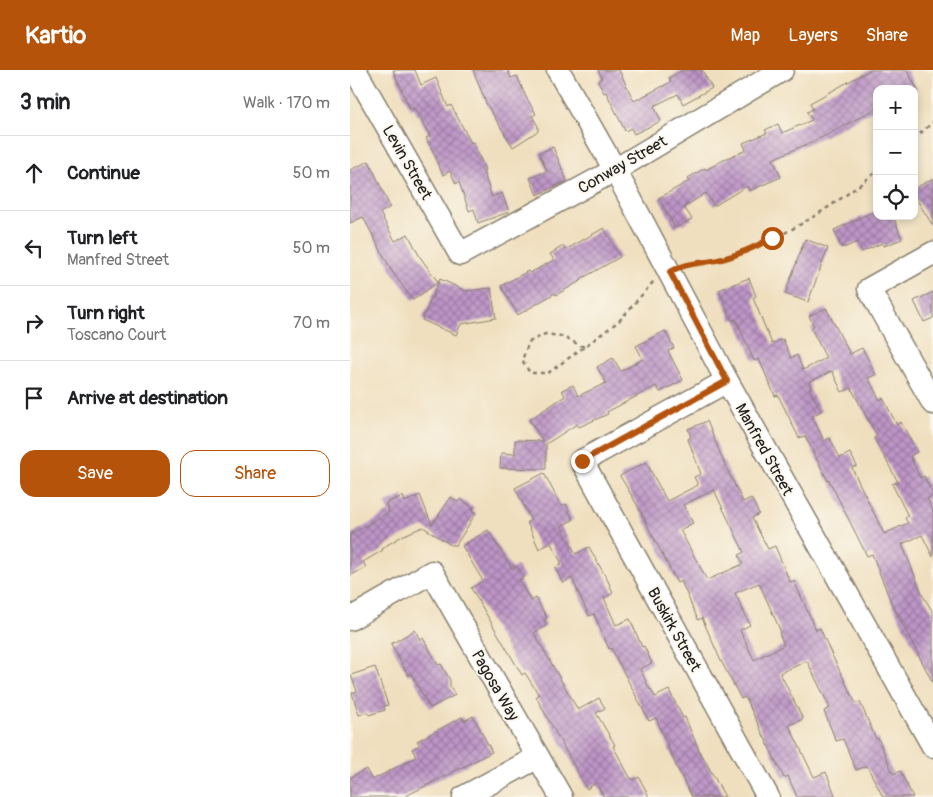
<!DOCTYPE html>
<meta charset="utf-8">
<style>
:root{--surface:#fff;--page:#f6f6f6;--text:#202124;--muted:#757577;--line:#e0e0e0;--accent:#b45309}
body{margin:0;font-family:Pangolin,sans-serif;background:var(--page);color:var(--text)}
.controls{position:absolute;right:15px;top:15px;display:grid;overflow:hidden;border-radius:10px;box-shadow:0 2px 8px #0003}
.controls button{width:45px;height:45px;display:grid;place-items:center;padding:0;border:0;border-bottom:1px solid var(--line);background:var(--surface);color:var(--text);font:25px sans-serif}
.stop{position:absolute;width:15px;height:15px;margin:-11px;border:4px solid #b45309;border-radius:50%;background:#fff}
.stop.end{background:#b45309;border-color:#fff;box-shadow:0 1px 5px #0008}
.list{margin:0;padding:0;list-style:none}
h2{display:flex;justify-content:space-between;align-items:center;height:65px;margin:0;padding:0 20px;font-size:21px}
h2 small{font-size:16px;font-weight:400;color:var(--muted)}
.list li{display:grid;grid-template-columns:32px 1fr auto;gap:15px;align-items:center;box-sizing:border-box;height:75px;padding:0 20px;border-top:1px solid var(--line)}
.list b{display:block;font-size:19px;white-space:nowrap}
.list p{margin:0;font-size:16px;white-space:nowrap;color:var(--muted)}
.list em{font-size:16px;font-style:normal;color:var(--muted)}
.actions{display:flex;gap:10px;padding:15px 20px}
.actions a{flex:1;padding:11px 0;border:1px solid var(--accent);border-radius:15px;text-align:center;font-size:18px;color:var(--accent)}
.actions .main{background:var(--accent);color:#fff}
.icon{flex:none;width:28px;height:28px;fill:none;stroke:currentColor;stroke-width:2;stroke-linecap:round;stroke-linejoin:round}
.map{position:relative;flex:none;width:583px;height:727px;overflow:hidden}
header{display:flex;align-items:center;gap:30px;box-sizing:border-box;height:70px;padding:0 25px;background:var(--accent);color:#fff}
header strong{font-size:24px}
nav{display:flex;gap:28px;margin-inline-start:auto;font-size:18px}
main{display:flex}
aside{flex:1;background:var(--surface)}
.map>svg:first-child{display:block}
</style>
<header>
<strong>Kartio</strong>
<nav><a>Map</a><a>Layers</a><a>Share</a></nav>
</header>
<main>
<aside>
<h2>3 min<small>Walk · 170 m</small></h2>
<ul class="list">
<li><svg class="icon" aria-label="ahead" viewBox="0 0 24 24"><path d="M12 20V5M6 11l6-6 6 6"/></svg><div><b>Continue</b></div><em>50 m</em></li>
<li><svg class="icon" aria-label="left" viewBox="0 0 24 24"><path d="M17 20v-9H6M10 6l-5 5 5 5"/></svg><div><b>Turn left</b><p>Manfred Street</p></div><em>50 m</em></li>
<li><svg class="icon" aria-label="right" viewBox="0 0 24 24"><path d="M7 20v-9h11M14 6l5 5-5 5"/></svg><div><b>Turn right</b><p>Toscano Court</p></div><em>70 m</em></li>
<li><svg class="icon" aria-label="arrive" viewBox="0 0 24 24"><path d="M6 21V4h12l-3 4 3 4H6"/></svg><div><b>Arrive at destination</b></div></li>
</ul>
<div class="actions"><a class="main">Save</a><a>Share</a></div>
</aside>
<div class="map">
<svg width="583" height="727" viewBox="0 0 583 727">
<defs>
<pattern id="building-cross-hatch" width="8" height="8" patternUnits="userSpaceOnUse" patternTransform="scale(1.25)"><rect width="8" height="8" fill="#bd95c6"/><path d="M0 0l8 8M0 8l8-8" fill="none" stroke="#9979a0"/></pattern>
</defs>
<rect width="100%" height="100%" fill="#fbf7ec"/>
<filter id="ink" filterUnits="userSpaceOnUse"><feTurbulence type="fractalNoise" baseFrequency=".02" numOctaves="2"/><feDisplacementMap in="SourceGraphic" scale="10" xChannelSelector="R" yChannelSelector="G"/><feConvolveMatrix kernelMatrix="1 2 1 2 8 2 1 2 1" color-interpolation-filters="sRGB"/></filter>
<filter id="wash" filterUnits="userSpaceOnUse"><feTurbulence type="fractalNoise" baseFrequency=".0096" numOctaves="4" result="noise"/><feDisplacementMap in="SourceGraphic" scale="20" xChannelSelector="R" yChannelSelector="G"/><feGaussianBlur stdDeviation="1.12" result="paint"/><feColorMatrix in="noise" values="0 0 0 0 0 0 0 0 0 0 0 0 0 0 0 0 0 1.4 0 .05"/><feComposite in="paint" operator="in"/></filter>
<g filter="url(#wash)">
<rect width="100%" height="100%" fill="#efdfbe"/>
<g id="blocks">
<g fill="url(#building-cross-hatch)" fill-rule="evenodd">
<polygon points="43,0 65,0 71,15 86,8 98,37 101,35 121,73 123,72 133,95 135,100 133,101 142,127 152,123 159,142 128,153 124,139 119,141 109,112 106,114 100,101 93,105 86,90 87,89 76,68 80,66 64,38 60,39"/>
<polygon points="123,0 158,0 161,8 167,6 176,27 186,44 182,46 188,56 188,61 163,77 137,35"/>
<polygon points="248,0 269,0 284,31 321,12 319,8 333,0 352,0 362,18 333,34 328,24 304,36 311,51 284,64 281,58 275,61 256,22 254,23 248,11 252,8"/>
<polygon points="520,0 557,0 567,19 527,19 527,38 473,67 423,89 431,107 399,121 397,116 364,136 356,123 334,137 342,149 325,158 309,128 339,111 338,108 355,98 356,100 377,88 396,80 393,73 417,63 415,60 428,54 432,63 462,50 457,42 463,39 460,33"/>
<polygon points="203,77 217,111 187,125 180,108 197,101 189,83"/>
<polygon points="19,91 40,137 30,143 45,171 58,164 70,187 88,212 63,230 43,203 13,147 0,153 0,100"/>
<polygon points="583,108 583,156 564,125 564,119"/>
<polygon points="527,140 527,146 543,146 552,169 534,176 532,173 512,182 507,172 496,177 491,177 484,160"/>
<polygon points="254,158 270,187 231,209 232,210 206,225 205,223 168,245 151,216 178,201 180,203 204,190 200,184 213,176 215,180"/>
<polygon points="455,169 478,178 458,232 435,224"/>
<path d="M399 208 406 226 403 228 422 274 433 269 441 288 447 285 453 300 476 288 461 258 464 256 459 246 476 238 500 284 512 278 526 305 518 308 530 330 533 328 547 355 551 352 567 382 560 386 570 408 574 406 583 425 577 429 583 441V487L572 465 552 474 573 526 583 542V613L541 532 522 484 517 486 479 410 478 411 455 366 449 368 428 325 425 326 409 289 404 291 386 249 382 251 369 220ZM482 301 492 322 501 318 527 366 524 368 548 412 542 414 558 446 555 448 558 453 534 464 502 398 507 396 500 383 490 388 480 368 474 371 462 346 471 341 459 318 461 317 459 312Z"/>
<polygon points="90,209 116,221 141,218 146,248 111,254 106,265 72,250"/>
<polygon points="583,222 583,248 574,252 564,231"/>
<polygon points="315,261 324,278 318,281 333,310 310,322 306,316 257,342 258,344 229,357 227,354 196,374 196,399 150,398 151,383 165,384 165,370 193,371 179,350 215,326 212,320 223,315 228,326 256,313 247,297 263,288 271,301 293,289 286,276"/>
<path d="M357 351 375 395 393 432 401 428 409 444 402 448 418 479 425 476 440 512 444 511 466 560 470 558 480 581 506 634 510 632 526 669 528 668 543 704 550 701 563 727H533L517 696 506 700 493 669 486 671 474 641 480 638 457 591 430 603 453 649 439 655 464 707 476 702 486 727H447L438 706 434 708 395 627 391 629 370 589 352 548 348 550 331 511 327 513 286 433 270 406 296 392 317 431 348 415 344 407 351 404 338 369 341 367 338 359ZM364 420 394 482 389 485 393 494 357 510 330 460 343 453 333 435ZM409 513 431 562 429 563 434 575 404 590 390 560 400 555 385 523Z"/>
<polygon points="194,403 211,436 216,434 223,450 211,456 226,484 239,477 258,511 263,523 254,528 266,555 280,549 292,577 294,576 302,593 290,599 300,620 301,619 305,627 319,620 333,648 335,647 351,685 352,685 375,727 342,727 327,698 306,648 299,651 261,578 259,579 244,544 239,546 222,508 213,513 205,498 212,494 201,473 189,479 177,452 181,450 165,418"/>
<polygon points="70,425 82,455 101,427 108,432 110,429 124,438 122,441 126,443 106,475 101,475 73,457 54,465 37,475 37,476 32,479 33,480 13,492 16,497 0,506 0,465 39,442 36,433 53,426 55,432"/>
<polygon points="138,460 162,499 167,496 174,507 169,510 181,531 186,528 197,548 194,550 196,556 184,563 228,640 249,628 255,638 246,643 265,675 263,676 281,709 282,708 283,710 289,707 299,727 254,727 246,713 237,719 186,627 189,625 175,603 172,605 121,518 133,511 112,476"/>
<polygon points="65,560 70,570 73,568 88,595 91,594 100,610 100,616 105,625 80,638 61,604 58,605 41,574"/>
<polygon points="25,597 38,635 34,636 35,640 19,645 18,642 9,645 2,623 7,621 1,605"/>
<polygon points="123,646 142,682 54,727 0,727 0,708 16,699 22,710 66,687 62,679 70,675 67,671 112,647 114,651"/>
</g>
</g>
</g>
<g filter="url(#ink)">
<use href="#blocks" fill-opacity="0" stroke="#867e6d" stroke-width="1"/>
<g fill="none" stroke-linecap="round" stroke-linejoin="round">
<defs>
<g id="minor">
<polyline points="5,0 110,184 265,100 432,0"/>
<polyline points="208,0 265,100 377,311 583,676"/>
<polyline points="583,183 519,219 583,333"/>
<polyline points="377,311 232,391 418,727"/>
<polyline points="0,549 82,502 211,727"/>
<polyline points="114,727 188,687"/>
</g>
</defs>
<use href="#minor" stroke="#867e6d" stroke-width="25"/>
<g stroke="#867e6d" stroke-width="2.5" stroke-dasharray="4 4" stroke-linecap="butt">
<polyline points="564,69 583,52"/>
<path d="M336 195C407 186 472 146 527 101"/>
<polyline points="234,277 211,266 195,264 179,272 172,290 180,303 198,303 234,277 269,251 304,211"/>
</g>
<use href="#minor" stroke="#fff" stroke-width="22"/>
</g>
</g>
<g fill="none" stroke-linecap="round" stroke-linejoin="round" filter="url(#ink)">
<path stroke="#b45309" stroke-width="6" d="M232 391 377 311 320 202C338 191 356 194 376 188 392 183 407 176 422 168"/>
</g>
<g text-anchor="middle" stroke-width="4" stroke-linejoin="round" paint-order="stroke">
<g font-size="16" fill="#1c1c1c" stroke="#fbf7ec">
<text transform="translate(58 92) rotate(60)" y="6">Levin Street</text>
<text transform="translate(272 94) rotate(-30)" y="6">Conway Street</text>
<text transform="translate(415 379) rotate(61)" y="6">Manfred Street</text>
<text transform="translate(325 559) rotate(61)" y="6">Buskirk Street</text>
<text transform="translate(146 615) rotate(60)" y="6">Pagosa Way</text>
</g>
</g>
</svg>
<div class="controls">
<button>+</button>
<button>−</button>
<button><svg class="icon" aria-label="locate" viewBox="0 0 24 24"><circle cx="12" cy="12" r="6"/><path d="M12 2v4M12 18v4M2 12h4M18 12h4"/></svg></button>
</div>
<div class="stop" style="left:422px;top:168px"></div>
<div class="stop end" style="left:232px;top:391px"></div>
</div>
</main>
